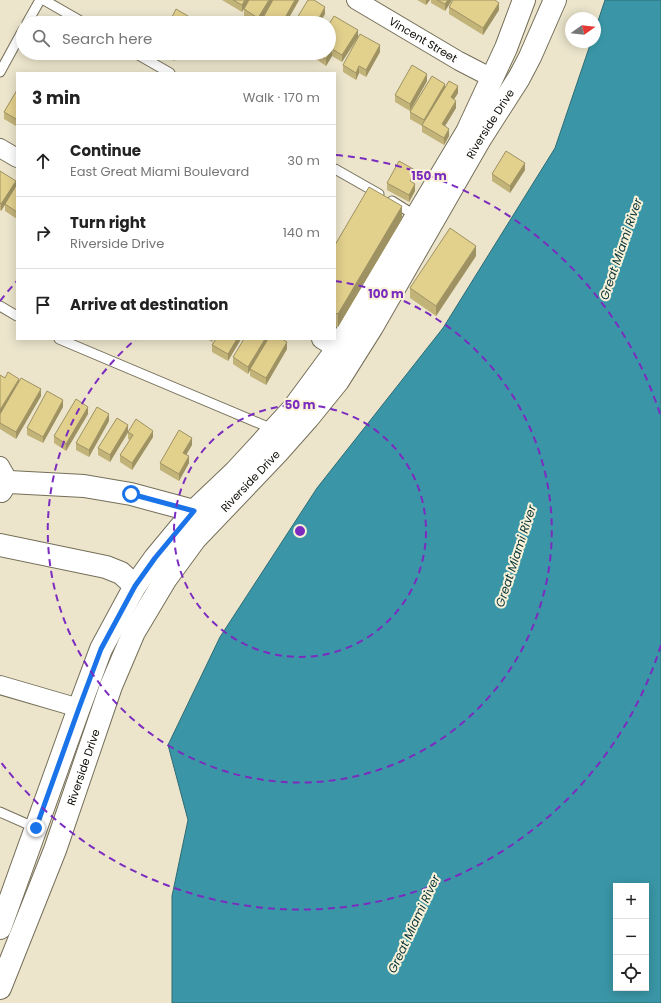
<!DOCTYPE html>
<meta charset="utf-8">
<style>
:root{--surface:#fff;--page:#f6f6f6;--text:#222;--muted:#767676;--line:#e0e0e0}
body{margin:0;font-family:Poppins,sans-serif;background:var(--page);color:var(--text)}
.controls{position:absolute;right:12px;bottom:12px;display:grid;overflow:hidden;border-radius:0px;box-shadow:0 2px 10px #0003}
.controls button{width:36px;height:36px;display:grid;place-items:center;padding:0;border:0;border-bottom:1px solid var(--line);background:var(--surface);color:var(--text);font:20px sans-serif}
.compass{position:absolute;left:565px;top:12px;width:36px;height:36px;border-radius:50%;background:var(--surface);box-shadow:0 2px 10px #0003;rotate:75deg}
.stop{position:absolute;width:12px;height:12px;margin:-9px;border:3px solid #1a73e8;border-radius:50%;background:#fff}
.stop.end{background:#1a73e8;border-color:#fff;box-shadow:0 1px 4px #0008}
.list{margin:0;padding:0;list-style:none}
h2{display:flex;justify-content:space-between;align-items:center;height:52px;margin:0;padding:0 16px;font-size:17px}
h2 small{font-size:13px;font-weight:400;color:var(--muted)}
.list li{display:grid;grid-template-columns:26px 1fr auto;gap:12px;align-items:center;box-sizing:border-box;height:72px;padding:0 16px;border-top:1px solid var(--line)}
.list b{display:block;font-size:15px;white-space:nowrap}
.list p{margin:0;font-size:13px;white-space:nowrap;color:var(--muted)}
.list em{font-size:13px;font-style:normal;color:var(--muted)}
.icon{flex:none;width:22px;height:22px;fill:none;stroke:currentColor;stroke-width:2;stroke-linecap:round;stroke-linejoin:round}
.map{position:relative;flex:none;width:661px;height:1003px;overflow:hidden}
.search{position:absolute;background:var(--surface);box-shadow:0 2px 10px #0003;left:16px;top:16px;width:320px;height:44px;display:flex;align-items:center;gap:10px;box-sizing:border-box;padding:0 14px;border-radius:22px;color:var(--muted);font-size:15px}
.panel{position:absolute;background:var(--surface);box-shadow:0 2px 10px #0003;left:16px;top:72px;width:320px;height:268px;border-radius:0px}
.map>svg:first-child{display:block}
</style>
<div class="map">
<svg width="661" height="1003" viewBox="0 0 661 1003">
<rect width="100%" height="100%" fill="#ece5cc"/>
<path fill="#3a96a6" stroke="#2d6c75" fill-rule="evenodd" d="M605 0H661V1003H172V896L188 820 168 745 220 637 317 488 443 328 555 148 591 42H595V30ZM616 886H646V988H616Z"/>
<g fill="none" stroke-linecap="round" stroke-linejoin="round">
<defs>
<g id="service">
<polyline points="44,0 84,23"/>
<polyline points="27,23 40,0"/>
<polyline points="135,53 170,73"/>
<polyline points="0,72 23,30"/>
<polyline points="335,169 379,194"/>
<polyline points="392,201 416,216"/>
<polyline points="0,306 17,316"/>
<polyline points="59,339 275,430"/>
<polyline points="0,812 36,828"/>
</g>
<g id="minor">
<path id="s1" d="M356 0 459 61 492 78"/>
<polyline points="0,148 17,158"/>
<polyline points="321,339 337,349"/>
<polyline points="0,466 9,482 2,493"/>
<polyline points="0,685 79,708"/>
</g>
<g id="tertiary">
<polyline points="0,485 9,482 84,486 131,494 194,511"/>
<polyline points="0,545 106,567 121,573 135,586"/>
</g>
<g id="secondary">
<polyline points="0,928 79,708 101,649 135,586 155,558 194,511 235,472 292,410 337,349 467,132 506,48 524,0"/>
<path id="s2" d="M0 988 55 850 111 686 134 632 165 580 195 539 277 453 308 418 338 381 372 327 480 139 519 78 530 57 555 0"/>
</g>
</defs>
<use href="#service" stroke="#756f59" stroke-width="11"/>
<use href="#minor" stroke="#756f59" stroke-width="20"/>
<use href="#tertiary" stroke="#756f59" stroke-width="24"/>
<use href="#secondary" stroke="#756f59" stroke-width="24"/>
<use href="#service" stroke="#fff" stroke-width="9"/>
<use href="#minor" stroke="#fff" stroke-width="18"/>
<use href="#tertiary" stroke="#fff" stroke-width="22"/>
<use href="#secondary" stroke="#fff" stroke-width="22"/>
</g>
<g fill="#c2b379">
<polygon points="222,0 249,0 242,12"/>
<polygon points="299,0 286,23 256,23 244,16 244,9"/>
<polygon points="417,0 430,0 426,5"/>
<polygon points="431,0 452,0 445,11 431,3"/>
<polygon points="449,7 499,10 483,35 449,14"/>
<polygon points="329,24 358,37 342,62 332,56 326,66 313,57 313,53 329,53"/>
<polygon points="380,52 366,77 359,73 356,80 343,72 343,65"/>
<polygon points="159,53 178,53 174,61"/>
<polygon points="290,53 303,53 299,59"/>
<polygon points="427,81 410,111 395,102 395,95"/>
<polygon points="445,87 458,93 454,99 456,108 445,126 449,136 444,145 422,132 422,126 410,119 410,112"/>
<polygon points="17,90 17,124 16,126 4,119 4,112"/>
<polygon points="525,170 510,193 492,181 492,174"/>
<polygon points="0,171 16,187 17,184 17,219 5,211 5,205 1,211 0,210"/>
<polygon points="415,177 412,182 415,191 409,202 387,190 387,183"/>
<polygon points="402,219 338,327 335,326 335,245"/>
<polygon points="476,256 436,316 410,298 410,288"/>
<polygon points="207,339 214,339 212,342"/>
<polygon points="216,339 241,339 228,361 212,352 212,345"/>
<polygon points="287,349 266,385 250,376 250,369 248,374 233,364 233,357"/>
<polygon points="0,375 5,378 19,382 41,396 16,439 0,429"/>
<polygon points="63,407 43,443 27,435 27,428"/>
<polygon points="88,414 66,451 54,443 54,436"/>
<polygon points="109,421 89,457 76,450 76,443"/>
<polygon points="128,431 153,437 132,470 120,462 120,455 130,440 128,439 128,433 110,462 98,455 98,448"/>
<polygon points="192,445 186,455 189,463 179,481 160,470 160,463"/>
</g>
<g fill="#9e9263">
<polygon points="245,0 249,0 242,12 242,5"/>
<polygon points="269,0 273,0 260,23 258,23 258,18"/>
<polygon points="295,0 299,0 286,23 282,23"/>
<polygon points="426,0 430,0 426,5"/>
<polygon points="448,0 452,0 445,11 445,4"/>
<polygon points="499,3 499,10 483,35 483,28"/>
<polygon points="325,7 325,14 320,23 316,23"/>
<polygon points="358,30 358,37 342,62 342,55"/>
<polygon points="380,45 380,52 366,77 366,70"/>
<polygon points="332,49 332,56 326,66 326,59"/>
<polygon points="174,53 178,53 174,61"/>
<polygon points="299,53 303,53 299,59"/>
<polygon points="359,66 359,73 356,80 356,73"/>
<polygon points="427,74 427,81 410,111 410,104"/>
<polygon points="445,84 445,91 424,127 424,120"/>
<polygon points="458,86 458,93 451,104 451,97"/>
<polygon points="456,101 456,108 442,131 442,124"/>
<polygon points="17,117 17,124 16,126 16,119"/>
<polygon points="449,129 449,136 444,145 444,138"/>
<polygon points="525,163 525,170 510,193 510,186"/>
<polygon points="415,170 415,177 410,187 410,181"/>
<polygon points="16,181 16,187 1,211 1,204"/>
<polygon points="415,184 415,191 409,202 409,195"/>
<polygon points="402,206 402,219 338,327 338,314"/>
<polygon points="476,246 476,256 436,316 436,306"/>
<polygon points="237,339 241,339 228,361 228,354"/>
<polygon points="265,339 269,339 248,374 248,367"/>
<polygon points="287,342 287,349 266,385 266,378"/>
<polygon points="19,379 19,386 0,417 0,410"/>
<polygon points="41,389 41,396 16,439 16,432"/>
<polygon points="63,400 63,407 43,443 43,437"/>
<polygon points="88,407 88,414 66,451 66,444"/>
<polygon points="109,414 109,421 89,457 89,450"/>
<polygon points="128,425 128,432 110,462 110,455"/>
<polygon points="153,431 153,437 132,470 132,463"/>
<polygon points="192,438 192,445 183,460 183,453"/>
<polygon points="189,456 189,463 179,481 179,474"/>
</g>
<g fill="#e2d08d" stroke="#9e9263">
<polygon points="233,0 245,0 242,5"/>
<polygon points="249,0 269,0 258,18 244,9"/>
<polygon points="273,0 295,0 282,23 260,23"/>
<polygon points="308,0 314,0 325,7 316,23 294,23"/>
<polygon points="437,0 448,0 445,4"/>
<polygon points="453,0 495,0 499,3 483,28 449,7"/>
<polygon points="176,9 193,19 191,23 169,23"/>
<polygon points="334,16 358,30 342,55 332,49 326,59 317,53 329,53 329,24"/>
<polygon points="360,34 380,45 366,70 359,66 356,73 343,65"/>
<polygon points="412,65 427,74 410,104 395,95"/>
<polygon points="432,76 445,84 424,120 410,112"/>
<polygon points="449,81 458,86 451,97 456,101 442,124 449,129 444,138 422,125"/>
<polygon points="17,90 17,117 16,119 4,112"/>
<polygon points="506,151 525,163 510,186 492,174"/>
<polygon points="399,161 415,170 410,181 415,184 409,195 387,183"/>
<polygon points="0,171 16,181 1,204 0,203"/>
<polygon points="17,184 17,212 5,204"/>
<polygon points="369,187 402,206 338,314 335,313 335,245"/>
<polygon points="450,228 476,246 436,306 410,288"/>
<polygon points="216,339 237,339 228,354 212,345"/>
<polygon points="244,339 265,339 248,367 233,357"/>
<polygon points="268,339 282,339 287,342 266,378 250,369"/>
<polygon points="8,372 19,379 0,410 0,375 5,378"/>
<polygon points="21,378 41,389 16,432 0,423 0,414"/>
<polygon points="47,391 63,400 43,437 27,428"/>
<polygon points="76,399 88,407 66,444 54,436"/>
<polygon points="97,407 109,414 89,450 76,443"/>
<polygon points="117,418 128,425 110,455 98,448"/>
<polygon points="136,419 153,431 132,463 120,455 133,435 128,432"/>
<polygon points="179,430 192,438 183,453 189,456 179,474 160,463"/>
</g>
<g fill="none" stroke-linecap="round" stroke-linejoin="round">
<polyline stroke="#1a73e8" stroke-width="5" points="36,828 79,708 101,649 135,586 155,558 194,511 131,494"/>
</g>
<g fill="none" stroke="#7b2cbf" stroke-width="2" stroke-dasharray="7 5">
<circle cx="300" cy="531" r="126"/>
<path d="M335 281A252 252 0 1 1 136 339"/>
<path d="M661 645A378 378 0 0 1 0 761M0 301A378 378 0 0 1 17 281M336 155A378 378 0 0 1 661 417"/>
</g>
<g text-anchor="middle" stroke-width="4" stroke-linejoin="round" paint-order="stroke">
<g font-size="11" fill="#0e0b04" stroke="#f9f2d9">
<text dy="4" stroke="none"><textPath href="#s1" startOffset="78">Vincent Street</textPath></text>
<text dy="4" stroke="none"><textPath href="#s2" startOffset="1004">Riverside Drive</textPath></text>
<text dy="4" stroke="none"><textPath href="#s2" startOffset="572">Riverside Drive</textPath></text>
<text dy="4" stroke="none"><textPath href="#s2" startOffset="236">Riverside Drive</textPath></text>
</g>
<g font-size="12" font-style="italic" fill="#053239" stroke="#f9f2d9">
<text transform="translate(621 249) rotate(-71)" y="4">Great Miami River</text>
<text transform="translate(516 556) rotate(-72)" y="4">Great Miami River</text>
<text transform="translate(414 924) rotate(-65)" y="4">Great Miami River</text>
</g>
</g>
<circle cx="300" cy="531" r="6" fill="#7b2cbf" stroke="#f9f2d9" stroke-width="2"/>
<g font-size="12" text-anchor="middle" font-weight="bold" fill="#7b2cbf" stroke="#f9f2d9" stroke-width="4" stroke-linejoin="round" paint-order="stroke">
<text x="429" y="180">150 m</text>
<text x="386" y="298">100 m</text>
<text x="300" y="409">50 m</text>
</g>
</svg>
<div class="controls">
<button>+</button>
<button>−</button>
<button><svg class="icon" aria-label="locate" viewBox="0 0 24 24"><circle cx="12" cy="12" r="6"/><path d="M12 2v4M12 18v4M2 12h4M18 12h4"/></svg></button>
</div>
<svg class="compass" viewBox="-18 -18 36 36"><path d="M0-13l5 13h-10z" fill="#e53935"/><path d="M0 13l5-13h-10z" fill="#767676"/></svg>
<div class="stop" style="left:131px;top:494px"></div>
<div class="stop end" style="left:36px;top:828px"></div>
<div class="search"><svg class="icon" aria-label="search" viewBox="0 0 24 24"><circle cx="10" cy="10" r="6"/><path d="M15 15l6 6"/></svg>Search here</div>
<section class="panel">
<h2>3 min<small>Walk · 170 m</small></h2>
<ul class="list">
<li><svg class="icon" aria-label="ahead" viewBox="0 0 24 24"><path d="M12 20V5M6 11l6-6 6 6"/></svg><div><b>Continue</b><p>East Great Miami Boulevard</p></div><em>30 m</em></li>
<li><svg class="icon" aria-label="right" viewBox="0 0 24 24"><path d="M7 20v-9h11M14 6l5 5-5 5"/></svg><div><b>Turn right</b><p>Riverside Drive</p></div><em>140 m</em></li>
<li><svg class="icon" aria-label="arrive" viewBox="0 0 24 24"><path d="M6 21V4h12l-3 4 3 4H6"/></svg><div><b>Arrive at destination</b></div></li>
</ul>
</section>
</div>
